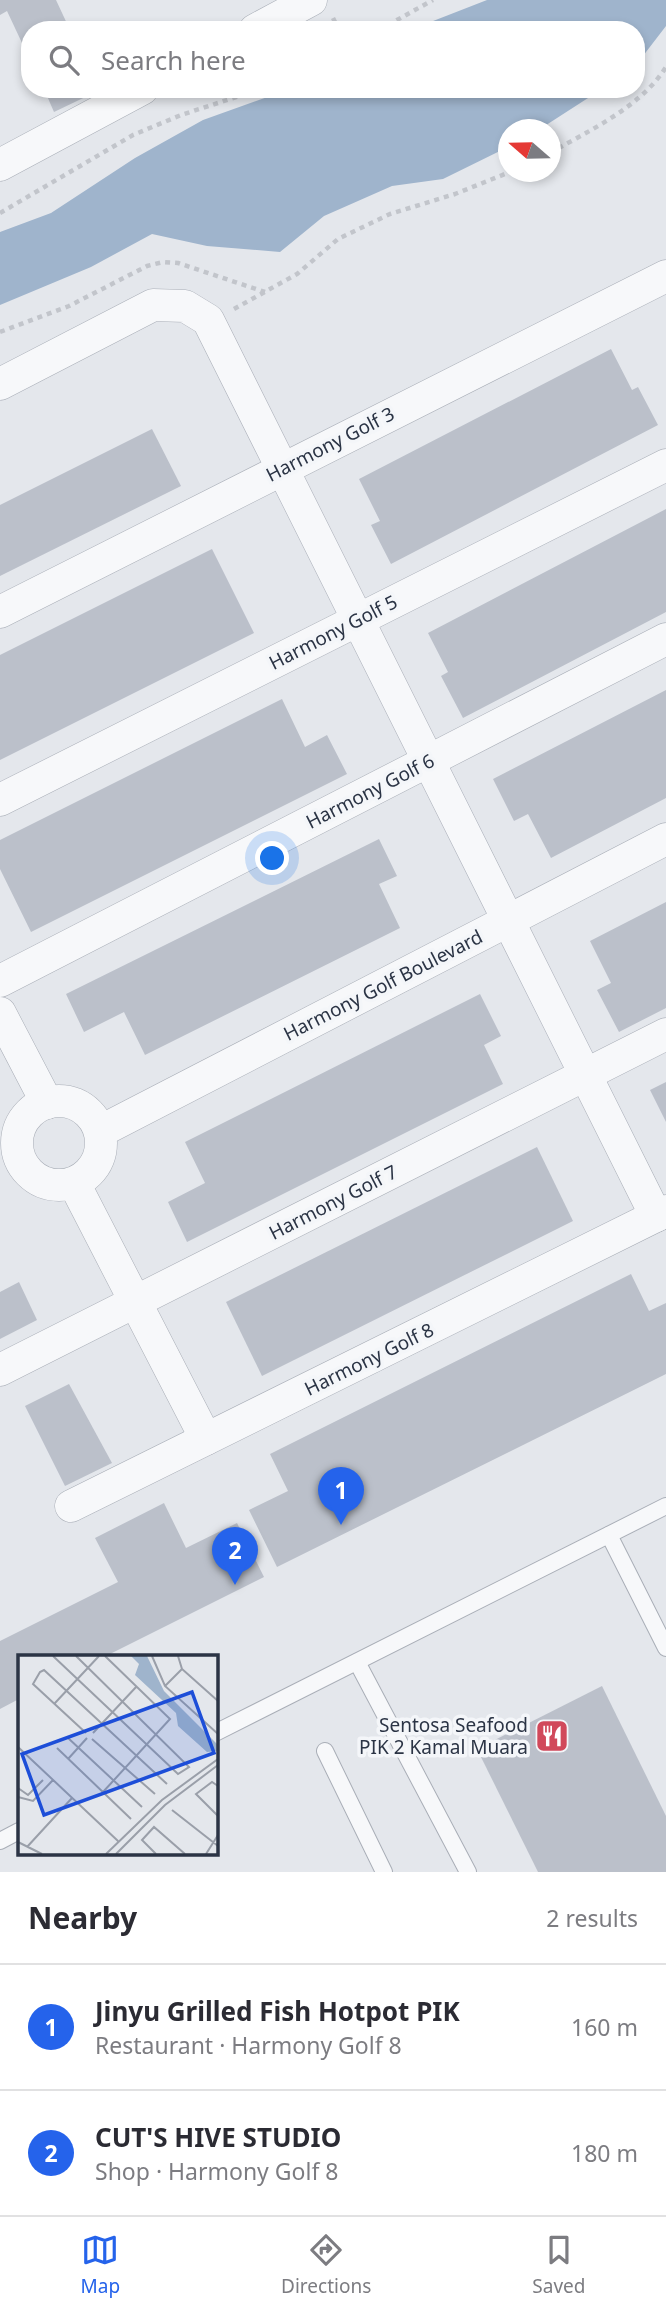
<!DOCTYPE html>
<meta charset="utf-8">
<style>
:root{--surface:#fff;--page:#f7f7f7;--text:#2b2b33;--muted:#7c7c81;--line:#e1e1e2;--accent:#2563eb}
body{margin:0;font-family:"Noto Sans",sans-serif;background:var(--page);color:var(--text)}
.compass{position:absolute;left:498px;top:119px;width:63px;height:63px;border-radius:50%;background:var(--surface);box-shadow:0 4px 10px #0003;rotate:290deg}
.you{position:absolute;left:273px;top:859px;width:24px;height:24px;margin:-18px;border:5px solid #fff;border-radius:50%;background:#1a73e8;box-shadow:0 0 0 10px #1a73e833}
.badge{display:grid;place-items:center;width:46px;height:46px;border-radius:50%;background:var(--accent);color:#fff;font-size:23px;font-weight:700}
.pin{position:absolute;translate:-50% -58px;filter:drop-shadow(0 2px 4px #0008)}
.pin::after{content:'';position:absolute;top:37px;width:24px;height:21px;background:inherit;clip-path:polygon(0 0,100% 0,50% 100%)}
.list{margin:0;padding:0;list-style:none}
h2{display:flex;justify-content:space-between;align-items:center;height:91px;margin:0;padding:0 28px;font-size:30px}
h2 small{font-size:23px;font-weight:400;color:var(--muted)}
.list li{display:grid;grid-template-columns:46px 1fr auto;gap:21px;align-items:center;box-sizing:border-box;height:126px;padding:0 28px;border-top:2px solid var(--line)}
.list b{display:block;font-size:26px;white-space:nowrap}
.list p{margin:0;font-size:23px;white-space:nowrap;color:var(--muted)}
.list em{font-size:23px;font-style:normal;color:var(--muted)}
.icon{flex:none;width:38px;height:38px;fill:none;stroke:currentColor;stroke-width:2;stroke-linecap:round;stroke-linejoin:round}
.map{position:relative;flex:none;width:666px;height:1872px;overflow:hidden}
.search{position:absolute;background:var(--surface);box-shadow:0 4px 10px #0003;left:21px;right:21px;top:21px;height:77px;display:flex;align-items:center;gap:18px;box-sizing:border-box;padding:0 24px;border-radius:28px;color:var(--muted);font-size:26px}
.sheet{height:343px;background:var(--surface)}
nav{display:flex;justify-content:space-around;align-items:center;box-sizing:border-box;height:98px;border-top:2px solid var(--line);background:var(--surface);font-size:19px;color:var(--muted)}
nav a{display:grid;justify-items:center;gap:4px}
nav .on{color:var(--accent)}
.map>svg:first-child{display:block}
</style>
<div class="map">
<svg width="666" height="1872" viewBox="0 0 666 1872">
<rect width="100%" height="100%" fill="#e4e7ec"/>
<g fill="#9fb4cc">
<polygon points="487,0 666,0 666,26 636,65 636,30 410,30"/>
<polygon points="290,89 602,89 540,129 508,130 508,147 443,179 392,186 324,216 280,252 207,246 152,234 91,267 0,305 0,232 51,213 135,158 203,120"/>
</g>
<g fill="#bbc0ca">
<polygon points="0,0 56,0 70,30 30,30 30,60 7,11 0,15"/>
<polygon points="44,89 102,89 54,112"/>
<polygon points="611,349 632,390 638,387 658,425 391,564 371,525 380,521 359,479"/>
<polygon points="152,429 181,486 0,576 0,505"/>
<polygon points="666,509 666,612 463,718 441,676 448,672 428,633"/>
<polygon points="212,549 254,633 0,760 0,655"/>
<polygon points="666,690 666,798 551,858 528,814 514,821 493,779"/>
<polygon points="282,699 305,747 327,735 347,774 31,932 0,869 0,840"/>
<polygon points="379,839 397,876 379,884 400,928 145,1055 124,1012 84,1032 66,994"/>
<polygon points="666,902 666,1008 619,1032 597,990 611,983 590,941"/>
<polygon points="480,994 501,1036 484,1045 503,1084 187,1242 168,1202 205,1183 185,1142"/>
<polygon points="666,1082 666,1122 650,1090"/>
<polygon points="537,1147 573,1221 262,1376 226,1302"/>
<polygon points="631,1274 649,1311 666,1303 666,1374 277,1567 249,1510 288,1491 270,1454"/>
<polygon points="19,1282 37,1320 0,1339 0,1292"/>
<polygon points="69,1384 112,1463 65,1486 25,1406"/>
<polygon points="164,1503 186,1548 237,1523 264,1577 104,1657 19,1657 19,1699 0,1709 0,1641 118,1582 95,1538"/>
<polygon points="602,1686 666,1816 666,1872 538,1872 477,1749"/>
</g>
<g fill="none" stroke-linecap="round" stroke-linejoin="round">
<defs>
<g id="lane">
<polyline points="609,1535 666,1648"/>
<polyline points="357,1662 468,1872"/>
<polyline points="215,1733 666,1506"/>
<polyline points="325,1751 384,1872"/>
<polyline points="0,1841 19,1831"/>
</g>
<g id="street">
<polyline points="255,30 311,0"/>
<polyline points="0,165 142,89"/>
<polyline points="0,384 153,305 185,306 208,320 656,1216"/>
<polyline points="0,612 666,276"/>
<polyline points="0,800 666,465"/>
<polyline points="0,981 666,639"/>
<polyline points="0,1013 47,1103"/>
<circle cx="59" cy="1143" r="42"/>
<polyline points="101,1131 666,839"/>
<polyline points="74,1183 206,1439"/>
<polyline points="0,1370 666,1034"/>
<polyline points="71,1506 666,1211"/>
</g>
</defs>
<use href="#lane" stroke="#a9aeb7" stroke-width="18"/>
<use href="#street" stroke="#a9aeb7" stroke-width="33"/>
<g stroke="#c2c5cb" stroke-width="4.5" stroke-dasharray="5 5" stroke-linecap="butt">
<polyline points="333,18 339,30"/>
<polyline points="379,30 433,0"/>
<path d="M550 153C590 130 641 107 666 67"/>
<polyline points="0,213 133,135 181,115 261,89"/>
<polyline points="234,309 297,274 338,239 390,214 455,194 510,172"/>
<polyline points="0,332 69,306 147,266 163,262 178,263 265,292"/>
</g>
<use href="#lane" stroke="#f7f8fa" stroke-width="16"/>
<use href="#street" stroke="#f7f8fa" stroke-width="32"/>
</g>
<defs>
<symbol id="restaurant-square" viewBox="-11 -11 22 22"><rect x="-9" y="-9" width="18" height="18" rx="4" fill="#d1495b" stroke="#f4f6f9"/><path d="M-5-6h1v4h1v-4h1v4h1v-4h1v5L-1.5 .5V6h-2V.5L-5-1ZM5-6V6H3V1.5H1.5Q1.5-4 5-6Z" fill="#fff"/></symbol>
</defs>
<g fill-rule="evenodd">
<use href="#restaurant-square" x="533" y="1717" width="38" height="38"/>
</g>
<g text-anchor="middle" stroke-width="7" stroke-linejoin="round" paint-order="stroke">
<g font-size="19" fill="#2b3445" stroke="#f4f6f9">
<text transform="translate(330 444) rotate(-27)" y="7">Harmony Golf 3</text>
<text transform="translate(333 632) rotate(-27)" y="7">Harmony Golf 5</text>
<text transform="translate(370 791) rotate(-27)" y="7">Harmony Golf 6</text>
<text transform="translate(383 985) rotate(-27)" y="7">Harmony Golf Boulevard</text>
<text transform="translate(333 1202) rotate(-27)" y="7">Harmony Golf 7</text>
<text transform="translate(369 1359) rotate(-26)" y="7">Harmony Golf 8</text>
</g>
<g font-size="19" fill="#2b3445" stroke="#f4f6f9" text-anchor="end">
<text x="528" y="1732">Sentosa Seafood<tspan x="528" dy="22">PIK 2 Kamal Muara</tspan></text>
</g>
</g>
<g transform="translate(18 1655)">
<rect width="200" height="200" fill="#e4e7ec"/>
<path d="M113 1H129L146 36 199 89V96L189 97 160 71 158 58 117 20 121 9Z" fill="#9fb4cc"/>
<path fill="none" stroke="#9a9fa9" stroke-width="2" d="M35 1 160 119 171 112 58 1M134 1 147 31 200 79M160 1 164 14 200 46M147 31 164 14M37 48 81 1M68 78 15 29 22 17 26 15 149 129M75 78 119 31M49 82 124 152M74 84 137 139M0 92 100 186M39 93 113 164M50 104 69 83M200 131 194 127 178 139 200 161M0 133 10 140 25 125M85 137 152 64 87 1M0 142 15 146 35 125M154 155 200 191M0 187 24 199M9 192 54 143M88 199 144 145 200 104M98 199 147 150 200 110M138 199 124 185 136 172 167 199M188 199 200 180"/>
<path fill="#1d4ed8" fill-opacity="0.15" stroke="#1d4ed8" stroke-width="3.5" d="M174 37 196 98 26 160 4 99Z"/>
<rect width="200" height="200" fill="none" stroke="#2b3445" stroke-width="3.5"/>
</g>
</svg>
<svg class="compass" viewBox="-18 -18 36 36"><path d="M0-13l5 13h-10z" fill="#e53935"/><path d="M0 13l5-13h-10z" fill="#7c7c81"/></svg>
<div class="you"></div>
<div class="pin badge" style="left:341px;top:1525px">1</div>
<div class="pin badge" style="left:235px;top:1585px">2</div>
<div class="search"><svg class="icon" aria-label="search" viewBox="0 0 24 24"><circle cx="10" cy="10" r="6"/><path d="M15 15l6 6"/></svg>Search here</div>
</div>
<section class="sheet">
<h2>Nearby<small>2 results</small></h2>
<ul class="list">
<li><span class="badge">1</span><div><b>Jinyu Grilled Fish Hotpot PIK</b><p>Restaurant · Harmony Golf 8</p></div><em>160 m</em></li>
<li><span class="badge">2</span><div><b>CUT'S HIVE STUDIO</b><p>Shop · Harmony Golf 8</p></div><em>180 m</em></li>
</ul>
</section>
<nav>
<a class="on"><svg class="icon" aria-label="map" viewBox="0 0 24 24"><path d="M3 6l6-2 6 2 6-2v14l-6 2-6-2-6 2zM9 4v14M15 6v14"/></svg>Map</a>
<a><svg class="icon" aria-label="directions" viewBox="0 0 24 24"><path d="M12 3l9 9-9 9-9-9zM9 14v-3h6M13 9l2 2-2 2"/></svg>Directions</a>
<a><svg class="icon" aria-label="saved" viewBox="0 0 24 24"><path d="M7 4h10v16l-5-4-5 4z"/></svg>Saved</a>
</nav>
